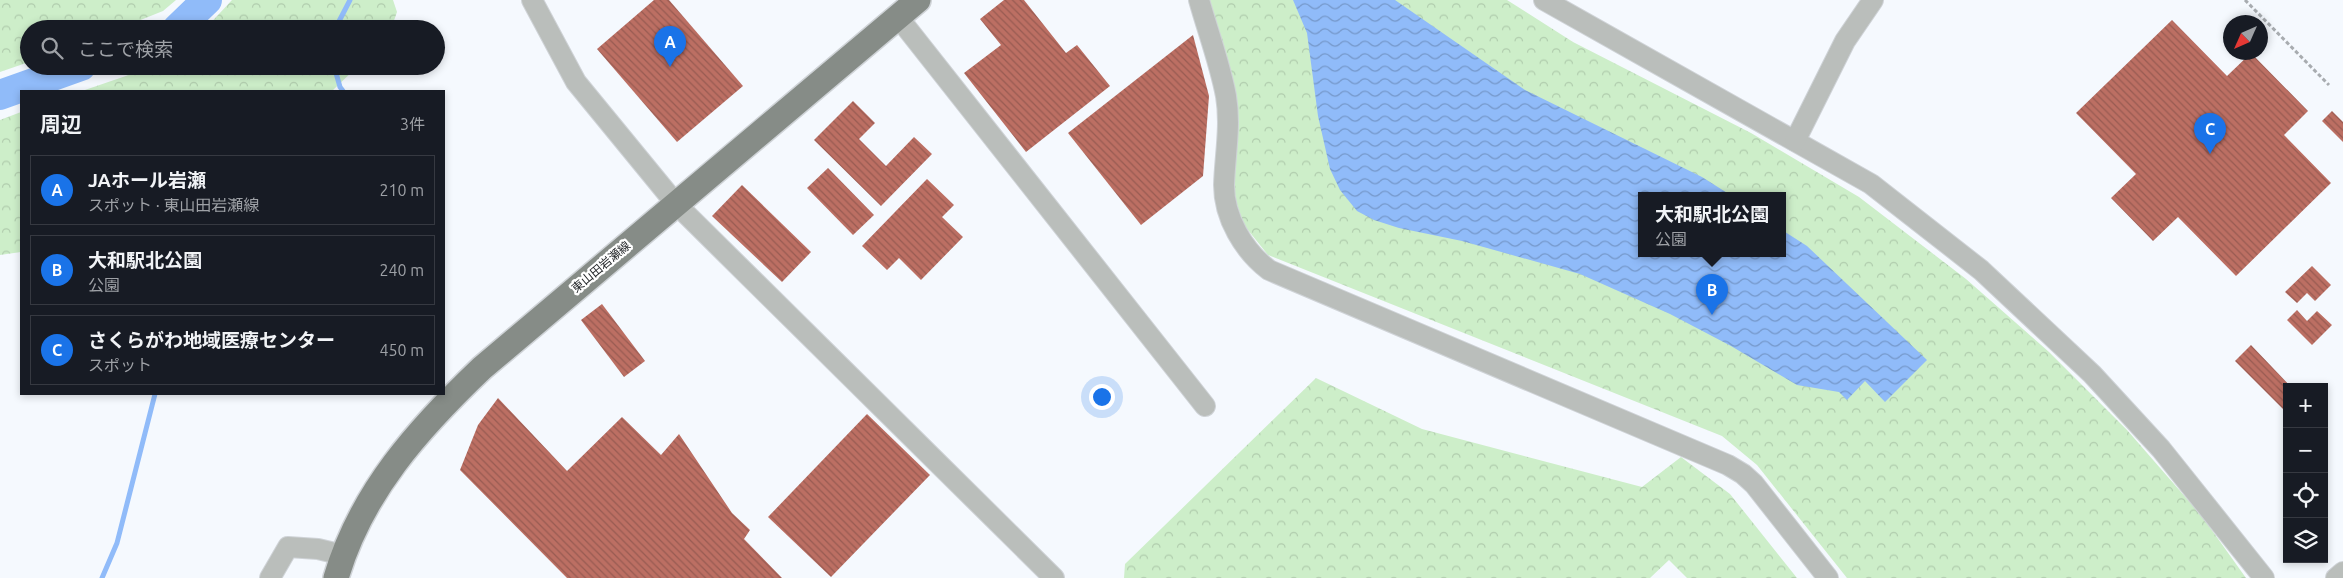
<!DOCTYPE html>
<html lang="ja">
<meta charset="utf-8">
<style>
:root{--surface:#171b24;--page:#242831;--text:#f1f3f6;--muted:#9ea1a6;--line:#363941;--accent:#1a73e8}
body{margin:0;font-family:Ubuntu,"Noto Sans JP",sans-serif;background:var(--page);color:var(--text)}
.controls{position:absolute;right:15px;bottom:15px;display:grid;overflow:hidden;border-radius:0px;box-shadow:0 2px 8px #0003}
.controls button{width:45px;height:45px;display:grid;place-items:center;padding:0;border:0;border-bottom:1px solid var(--line);background:var(--surface);color:var(--text);font:25px sans-serif}
.compass{position:absolute;left:2223px;top:15px;width:45px;height:45px;border-radius:50%;background:var(--surface);box-shadow:0 2px 8px #0003;rotate:225deg}
.you{position:absolute;left:1101px;top:396px;width:18px;height:18px;margin:-12px;border:4px solid #fff;border-radius:50%;background:#1a73e8;box-shadow:0 0 0 8px #1a73e833}
.badge{display:grid;place-items:center;width:32px;height:32px;border-radius:50%;background:var(--accent);color:#fff;font-size:16px;font-weight:700}
.pin{position:absolute;translate:-50% -41px;filter:drop-shadow(0 1px 2px #0008)}
.pin::after{content:'';position:absolute;top:26px;width:18px;height:15px;background:inherit;clip-path:polygon(0 0,100% 0,50% 100%)}
.popup{position:absolute;left:1638px;top:192px;width:148px;height:65px;box-sizing:border-box;display:grid;place-content:center;border-radius:0px;background:var(--surface);filter:drop-shadow(0 1px 4px #0005);font-size:16px;white-space:nowrap;color:var(--muted)}
.popup b{font-size:19px;color:var(--text)}
.popup::after{content:'';position:absolute;left:50%;top:100%;margin-left:-10px;border:10px solid transparent;border-top-color:var(--surface)}
.list{margin:0;padding:0;list-style:none}
h2{display:flex;justify-content:space-between;align-items:center;height:65px;margin:0;padding:0 20px;font-size:21px}
h2 small{font-size:16px;font-weight:400;color:var(--muted)}
.list li{display:grid;grid-template-columns:32px 1fr auto;gap:15px;align-items:center;box-sizing:border-box;height:70px;margin:0 10px 10px;padding:0 10px;border:1px solid var(--line);border-radius:0px}
.list b{display:block;font-size:19px;white-space:nowrap}
.list p{margin:0;font-size:16px;white-space:nowrap;color:var(--muted)}
.list em{font-size:16px;font-style:normal;color:var(--muted)}
.icon{flex:none;width:28px;height:28px;fill:none;stroke:currentColor;stroke-width:2;stroke-linecap:round;stroke-linejoin:round}
.map{position:relative;flex:none;width:2343px;height:578px;overflow:hidden}
.search{position:absolute;background:var(--surface);box-shadow:0 2px 8px #0003;left:20px;top:20px;width:425px;height:55px;display:flex;align-items:center;gap:12px;box-sizing:border-box;padding:0 18px;border-radius:28px;color:var(--muted);font-size:19px}
.panel{position:absolute;background:var(--surface);box-shadow:0 2px 8px #0003;left:20px;top:90px;width:425px;height:305px;border-radius:0px}
.map>svg:first-child{display:block}
</style>
<div class="map">
<svg width="2343" height="578" viewBox="0 0 2343 578">
<defs>
<pattern id="forest-crowns" width="20" height="18" patternUnits="userSpaceOnUse" patternTransform="scale(1.25)"><rect width="20" height="18" fill="#cdeec9"/><path d="M2 6a3 3 0 1 1 6 0M12 15a3 3 0 1 1 6 0" fill="none" stroke="#b0ccad"/></pattern>
<pattern id="water-waves" width="16" height="10" patternUnits="userSpaceOnUse" patternTransform="scale(1.25)"><rect width="16" height="10" fill="#90bbf9"/><path d="M0 5q4-4 8 0t8 0" fill="none" stroke="#7598ca"/></pattern>
<pattern id="building-back-hatch" width="6" height="6" patternUnits="userSpaceOnUse" patternTransform="scale(1.25)"><rect width="6" height="6" fill="#bc6f63"/><path d="M-1 5l2 2M0 0l6 6M5-1l2 2" fill="none" stroke="#985b52"/></pattern>
</defs>
<rect width="100%" height="100%" fill="#f5f9fe"/>
<g fill="url(#forest-crowns)" fill-rule="evenodd">
<polygon points="0,0 176,0 163,11 118,29 29,29 29,62 0,72"/>
<polygon points="232,0 393,0 397,12 391,29 205,29"/>
<path d="M1209 0H1507L1573 42 1751 133 1859 197 1966 279 2049 352 2127 430 2201 515 2246 578H1847L1757 465 1722 436 1268 255 1244 225 1232 190ZM1642 196H1782V254H1642Z"/>
<polygon points="155,66 358,66 332,91 82,91"/>
<polygon points="21,112 21,252 0,255 0,120"/>
<polygon points="1316,378 1422,429 1642,487 1681,457 1730,494 1797,578 1687,578 1669,560 1650,578 1124,578 1125,564"/>
</g>
<polygon fill="url(#water-waves)" points="1293,0 1395,0 1525,90 1702,177 1732,196 1642,196 1642,254 1782,254 1782,230 1807,246 1927,360 1885,402 1865,381 1847,400 1839,392 1797,385 1731,346 1670,314 1580,274 1462,241 1399,228 1374,220 1357,211 1340,190 1330,169 1318,116 1307,33"/>
<g fill="none" stroke-linecap="round" stroke-linejoin="round">
<g stroke="#90bbf9" stroke-width="5">
<polyline points="335,29 350,0"/>
<polyline points="334,66 340,87 343,91"/>
<polyline points="102,578 117,543 155,394"/>
</g>
<g stroke="#90bbf9" stroke-width="30">
<polyline points="177,29 207,0"/>
<polyline points="0,95 81,66"/>
</g>
</g>
<g fill="url(#building-back-hatch)">
<polygon points="654,0 669,0 743,86 677,142 597,49"/>
<polygon points="1004,0 1024,0 1066,53 1077,45 1110,86 1026,152 964,73 1001,45 980,19"/>
<polygon points="2172,20 2227,76 2251,53 2308,111 2284,135 2331,183 2236,276 2178,217 2153,241 2111,198 2136,174 2076,113"/>
<polygon points="1193,35 1209,96 1203,176 1141,225 1068,133"/>
<polygon points="853,101 875,123 859,139 886,166 914,137 932,154 881,206 814,140"/>
<polygon points="2332,111 2343,122 2343,142 2322,121"/>
<polygon points="828,168 874,215 853,235 807,188"/>
<polygon points="927,179 954,205 942,217 963,237 921,280 899,258 887,270 862,246"/>
<polygon points="742,185 811,252 782,282 712,216"/>
<polygon points="2312,266 2331,285 2315,301 2307,293 2297,303 2285,292"/>
<polygon points="602,304 645,361 624,377 581,320"/>
<polygon points="2297,310 2307,321 2317,311 2332,325 2312,345 2287,320"/>
<polygon points="2251,345 2291,387 2287,387 2287,413 2235,361"/>
<polygon points="498,398 567,471 622,417 661,455 679,434 732,513 750,530 744,539 782,578 567,578 460,470 478,425"/>
<polygon points="867,414 930,475 831,577 768,517"/>
</g>
<g fill="none" stroke-linecap="round" stroke-linejoin="round">
<defs>
<g id="minor">
<polyline points="532,0 576,82 676,204 1054,578"/>
<path d="M1199 0C1208 32 1220 64 1226 96 1231 126 1225 155 1224 185 1224 218 1244 251 1269 270L1728 465 1743 474 1754 484 1828 578"/>
<polyline points="1544,0 1871,184 1981,270 2092,374 2161,449 2264,578"/>
<polyline points="898,17 1205,406"/>
<polyline points="1795,141 1845,41 1873,0"/>
<polyline points="270,578 288,547 318,549 343,555"/>
<polyline points="2336,578 2343,572"/>
</g>
<path id="major" d="M336 578C361 492 419 428 482 368L918 0"/>
</defs>
<use href="#minor" stroke="#cfd3d7" stroke-width="22"/>
<use href="#major" stroke="#cfd3d7" stroke-width="28"/>
<polyline stroke="#a8acb0" stroke-width="3" stroke-dasharray="4 2.5" stroke-linecap="butt" points="2245,0 2329,85"/>
<use href="#minor" stroke="#babebb" stroke-width="20"/>
<use href="#major" stroke="#868c87" stroke-width="25"/>
</g>
<g text-anchor="middle" stroke-width="4.5" stroke-linejoin="round" paint-order="stroke">
<g font-size="12" fill="#212427" stroke="#fff">
<text transform="translate(601 267) rotate(-40)" y="4">東山田岩瀬線</text>
</g>
</g>
</svg>
<div class="controls">
<button>+</button>
<button>−</button>
<button><svg class="icon" aria-label="locate" viewBox="0 0 24 24"><circle cx="12" cy="12" r="6"/><path d="M12 2v4M12 18v4M2 12h4M18 12h4"/></svg></button>
<button><svg class="icon" aria-label="layers" viewBox="0 0 24 24"><path d="M12 4l9 5-9 5-9-5zM3 14l9 5 9-5"/></svg></button>
</div>
<svg class="compass" viewBox="-18 -18 36 36"><path d="M0-13l5 13h-10z" fill="#e53935"/><path d="M0 13l5-13h-10z" fill="#9ea1a6"/></svg>
<div class="you"></div>
<div class="pin badge" style="left:670px;top:67px">A</div>
<div class="pin badge" style="left:1712px;top:315px">B</div>
<div class="popup"><b>大和駅北公園</b>公園</div>
<div class="pin badge" style="left:2210px;top:154px">C</div>
<div class="search"><svg class="icon" aria-label="search" viewBox="0 0 24 24"><circle cx="10" cy="10" r="6"/><path d="M15 15l6 6"/></svg>ここで検索</div>
<section class="panel">
<h2>周辺<small>3件</small></h2>
<ul class="list">
<li><span class="badge">A</span><div><b>JAホール岩瀬</b><p>スポット · 東山田岩瀬線</p></div><em>210 m</em></li>
<li><span class="badge">B</span><div><b>大和駅北公園</b><p>公園</p></div><em>240 m</em></li>
<li><span class="badge">C</span><div><b>さくらがわ地域医療センター</b><p>スポット</p></div><em>450 m</em></li>
</ul>
</section>
</div>
